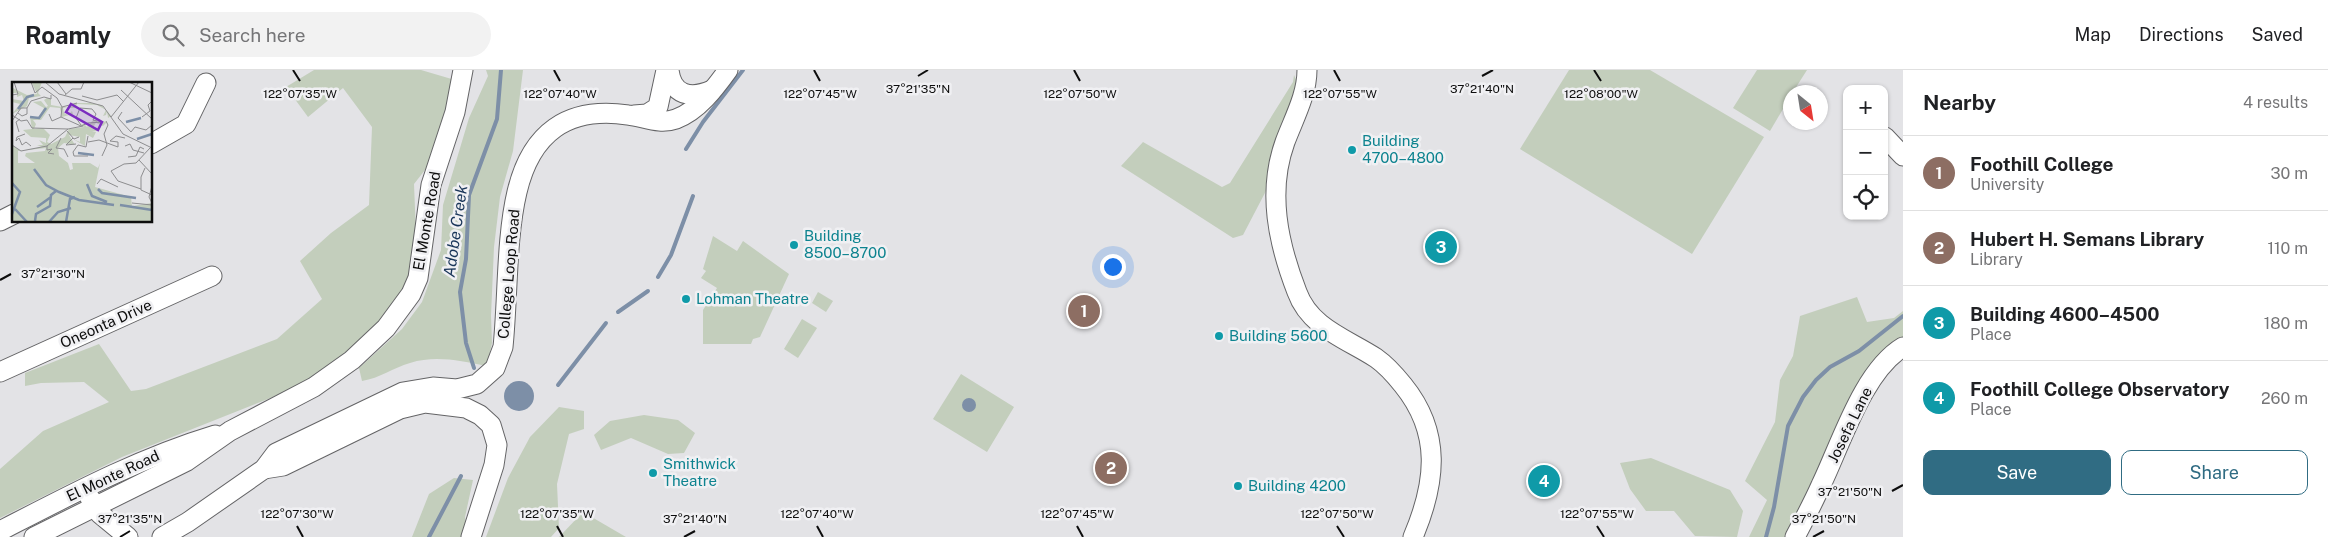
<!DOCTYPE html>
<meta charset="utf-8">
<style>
:root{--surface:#fff;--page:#f2f2f2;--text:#202124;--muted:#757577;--line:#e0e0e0;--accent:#306c83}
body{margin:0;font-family:"Public Sans",sans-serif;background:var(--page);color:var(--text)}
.controls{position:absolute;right:15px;top:15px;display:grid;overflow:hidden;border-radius:10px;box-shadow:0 1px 4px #0004}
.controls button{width:45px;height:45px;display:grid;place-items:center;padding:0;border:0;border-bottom:1px solid var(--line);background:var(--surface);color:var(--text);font:25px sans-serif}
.compass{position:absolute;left:1783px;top:15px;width:45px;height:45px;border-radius:50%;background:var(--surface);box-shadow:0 1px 4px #0004;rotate:150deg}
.you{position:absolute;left:1112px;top:196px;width:18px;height:18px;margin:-12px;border:4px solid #fff;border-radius:50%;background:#1a73e8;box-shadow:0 0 0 8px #1a73e833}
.badge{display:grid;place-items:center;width:32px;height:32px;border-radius:50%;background:var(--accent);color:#fff;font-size:16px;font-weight:700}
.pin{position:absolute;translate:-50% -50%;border:2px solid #fff;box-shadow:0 1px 5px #0006}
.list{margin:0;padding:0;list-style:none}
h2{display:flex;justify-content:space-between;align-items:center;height:65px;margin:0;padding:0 20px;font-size:21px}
h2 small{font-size:16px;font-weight:400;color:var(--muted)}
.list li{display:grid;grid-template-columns:32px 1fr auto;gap:15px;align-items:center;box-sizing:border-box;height:75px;padding:0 20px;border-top:1px solid var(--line)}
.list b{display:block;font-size:19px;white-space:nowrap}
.list p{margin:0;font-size:16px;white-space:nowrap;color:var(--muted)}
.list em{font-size:16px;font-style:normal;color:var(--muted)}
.actions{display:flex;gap:10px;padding:15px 20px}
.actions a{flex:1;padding:11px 0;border:1px solid var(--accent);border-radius:10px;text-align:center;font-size:18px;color:var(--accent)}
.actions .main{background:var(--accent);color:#fff}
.icon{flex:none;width:28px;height:28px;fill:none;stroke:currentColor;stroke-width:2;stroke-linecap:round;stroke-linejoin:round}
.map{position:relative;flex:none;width:1903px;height:467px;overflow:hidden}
header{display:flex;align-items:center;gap:30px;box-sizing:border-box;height:70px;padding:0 25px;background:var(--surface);border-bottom:1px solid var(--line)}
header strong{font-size:24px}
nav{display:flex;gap:28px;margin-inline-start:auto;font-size:18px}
.search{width:350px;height:45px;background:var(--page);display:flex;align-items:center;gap:12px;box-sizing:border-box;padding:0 18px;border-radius:28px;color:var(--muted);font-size:19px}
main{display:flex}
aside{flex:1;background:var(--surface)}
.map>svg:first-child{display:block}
</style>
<header>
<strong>Roamly</strong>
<div class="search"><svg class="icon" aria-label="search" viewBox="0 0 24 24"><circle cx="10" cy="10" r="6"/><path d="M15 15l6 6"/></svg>Search here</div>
<nav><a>Map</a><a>Directions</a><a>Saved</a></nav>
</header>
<main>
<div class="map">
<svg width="1903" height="467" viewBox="0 0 1903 467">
<rect width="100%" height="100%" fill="#e3e3e6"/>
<g fill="#c3cebc">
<polygon points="314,0 421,0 455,10 450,68 414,114 417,189 390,249 329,302 268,329 122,387 0,448 0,399 43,361 109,332 84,312 41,313 25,316 25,303 99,274 131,321 146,319 277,269 322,229 300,191 331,163 369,135 372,57 343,18 308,47 286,17"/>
<path d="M486 0H523L513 81 500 127 494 177 491 246 492 273 487 296C460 291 436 285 410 293 393 298 380 308 362 311L359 298 402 259 422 232 441 180 443 135 469 48 488 6Z"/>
<polygon points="1569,0 1650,0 1764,67 1692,184 1520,79"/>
<polygon points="1757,0 1807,0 1793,22 1790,22 1790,27 1770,61 1733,38"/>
<polygon points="1294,5 1298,14 1267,119 1243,165 1233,168 1121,96 1143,72 1222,117 1230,113 1293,12"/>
<polygon points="713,166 737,181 743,171 789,204 760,267 753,269 751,274 703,274 703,240 717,218 701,208 706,201 703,199"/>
<polygon points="818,222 833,231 826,242 812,233"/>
<polygon points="1857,227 1867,252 1894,248 1903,241 1903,271 1791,467 1749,467 1767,430 1745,411 1775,352 1780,310 1793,286 1800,246"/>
<polygon points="802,249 817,258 798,288 784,279"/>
<polygon points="961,304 1014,337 987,382 933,349"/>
<polygon points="559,337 584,341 584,359 569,364 557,414 559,458 551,467 486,467 508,408 530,367"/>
<polygon points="644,345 678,350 695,363 684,383 668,384 631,368 601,380 594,365 610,351"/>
<polygon points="1651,388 1730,420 1743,441 1737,467 1695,466 1674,441 1646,441 1630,419 1620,393"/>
<polygon points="454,408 473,410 465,447 468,467 412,467 429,424"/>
<polygon points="583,442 626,467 559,467"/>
</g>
<g fill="#7d8fa7">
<circle cx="519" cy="326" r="15"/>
<circle cx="969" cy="335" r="7"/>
</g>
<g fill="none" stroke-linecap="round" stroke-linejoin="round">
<g stroke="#7d8fa7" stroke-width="4">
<polyline points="686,79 703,52 743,0"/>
<polyline points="658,207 671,185 693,126"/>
<polyline points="618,242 648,221"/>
<polyline points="474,298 466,273 460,222 466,189 469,125 497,49 501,0"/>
<polyline points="558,315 606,253"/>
<polyline points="429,467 461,406"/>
<polyline points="1766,467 1774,437 1788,356 1803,327 1816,310 1830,297 1859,281 1903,246"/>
</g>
<defs>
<g id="minor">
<path d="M669 0C672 26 691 29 712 20"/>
<path d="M1307 0C1307 25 1294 48 1285 72 1267 122 1278 173 1297 222 1310 258 1347 269 1376 288 1386 295 1395 305 1403 315 1442 363 1436 413 1413 467"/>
<polyline points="634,45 647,44 658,37 666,0"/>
<polyline points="1885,67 1903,86"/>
<polyline points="151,74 186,54 206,13"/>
<polyline points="0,151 14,144"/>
<polyline points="0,302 212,206"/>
<polyline points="264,399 283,396 400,339 425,333 466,338 480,345 491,355 497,375 494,395 471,467"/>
<polyline points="90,428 100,444 128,467"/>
<path d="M0 461C70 425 139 388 215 365"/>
<polyline points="34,467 187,391 230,361 314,317 352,290 386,258 411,224 418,208 431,115 455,42 463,0"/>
<path d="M162 467 188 452 264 399 276 383 403 322 433 317 457 319 477 314 495 298 503 277C508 229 506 168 517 122 531 63 567 36 628 45 645 47 659 55 676 49 698 41 715 18 728 0"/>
<path d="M1795 467C1804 450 1813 433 1821 415 1841 374 1863 301 1903 277"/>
</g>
</defs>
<use href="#minor" stroke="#646466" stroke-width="21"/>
<use href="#minor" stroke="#fff" stroke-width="19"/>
</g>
<path fill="none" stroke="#0d0d0d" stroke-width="2" d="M293 0 300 11M554 0 560 11M814 0 820 11M1074 0 1080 11M1334 0 1340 11M1594 0 1601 11M918 6 928 0M1482 6 1493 0M0 210 11 204M1892 421 1903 415M297 456 303 467M557 456 563 467M817 456 823 467M1077 456 1083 467M1337 456 1344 467M1597 456 1604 467M120 467 130 461M684 467 695 461M1813 467 1824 461"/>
<g fill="#0f9aa8" stroke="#f0f0f3" stroke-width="2">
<circle cx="1352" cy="80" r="5"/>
<circle cx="794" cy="175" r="5"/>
<circle cx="686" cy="229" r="5"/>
<circle cx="1219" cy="266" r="5"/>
<circle cx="653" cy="403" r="5"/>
<circle cx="1238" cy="416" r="5"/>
</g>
<g text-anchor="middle" stroke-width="5" stroke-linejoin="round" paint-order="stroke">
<g font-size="15" fill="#0d838f" stroke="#f0f0f3" text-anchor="start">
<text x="1362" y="76">Building<tspan x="1362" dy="17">4700–4800</tspan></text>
<text x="804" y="171">Building<tspan x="804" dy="17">8500–8700</tspan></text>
<text x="696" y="234">Lohman Theatre</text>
<text x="1229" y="271">Building 5600</text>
<text x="663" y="399">Smithwick<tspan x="663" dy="17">Theatre</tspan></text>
<text x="1248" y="421">Building 4200</text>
</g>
<g font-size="15" fill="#0d0d0d" stroke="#f0f0f3">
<text transform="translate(427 151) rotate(-80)" y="5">El Monte Road</text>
<text transform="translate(509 204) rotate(-85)" y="5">College Loop Road</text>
<text transform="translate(106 254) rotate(-24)" y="5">Oneonta Drive</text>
<text transform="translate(1850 355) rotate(-64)" y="5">Josefa Lane</text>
<text transform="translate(113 406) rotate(-25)" y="5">El Monte Road</text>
</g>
<g font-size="16" font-style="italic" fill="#193559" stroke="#f0f0f3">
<text transform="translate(455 161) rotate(-82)" y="6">Adobe Creek</text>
</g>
</g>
<g transform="translate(12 12)">
<rect width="140" height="140" fill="#e3e3e6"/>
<path d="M30 0 26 11 29 14 17 16 15 24 0 32 8 22 0 20V17L12 19 10 13 5 15V11H0L1 6 15 13 25 12 20 1ZM35 16 39 17V23L56 26 64 21H79L89 23 96 30 99 34 96 36 95 29 94 33 91 34 94 28 85 23 65 22 63 26H51L52 31 56 33 60 29 61 32 50 35 48 26 38 25 29 38H21L24 42 22 47 31 46 38 53 35 60 39 62 53 55 57 47 72 45 68 43 72 42 75 45 81 38 95 40 91 44 84 41 81 45 78 43 87 49H80L84 50 81 56 74 52 73 64 61 57 68 60V55L57 53 63 63 52 61 46 66 47 74 56 81 58 88 61 87 60 81H78L86 86 88 81 83 105 119 115 120 124 140 121V140H0V63L9 69 30 65 25 63H31L27 58 34 61V56L19 55 11 48 20 47 18 35H27L32 26 21 20 29 19 34 25 36 24 32 18ZM34 66 33 69 14 71 13 74 23 81H6V69Z" fill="#c3cebc" fill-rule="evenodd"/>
<path fill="none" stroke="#7d8fa7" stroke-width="2.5" d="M6 27 15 15 22 13M18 35 27 36 34 26M114 40 129 36M125 57 140 52M66 71 82 73M22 87 34 103 47 110 67 118 102 123M0 101 8 110 0 132M75 102 80 114 95 120M86 107 90 111 124 116M108 123 140 128M25 125 39 115M3 127 15 140M23 139 24 132 38 124 39 113 44 109M37 140 46 130 59 126M54 140 58 117 63 115"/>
<path fill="none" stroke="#8d8d8f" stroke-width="1" d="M19 0 23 11 30 5 45 16 50 25 49 35 69 44 76 41M33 0 47 12 91 24 111 52 140 66M45 0 54 12M117 0 140 11M109 8 140 37M0 13 6 12 2 0M52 14 60 7H69L72 0M70 14 85 18 105 13 112 20M50 25 65 21M110 30 106 36 119 50M6 31 10 34 15 32V26M37 32 40 39 49 35M0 33 9 39 15 38 20 46 56 47M99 35 127 0M130 35 138 29 136 23 140 19M0 39 9 26H15L19 19 32 15 39 17V13M76 41 91 40M69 43 64 36 68 26 80 27 84 32 81 38 85 39M55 49 62 57 67 55M7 50 4 40 8 37M119 50 123 45 134 48 140 43M13 52 5 55 4 59 7 56 10 63 14 60 19 64M49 56 44 66 52 67 56 75M61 56 54 63 64 62M98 59 104 54 113 56M76 60 87 58 106 65V60L98 59M0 63 9 69 35 64 56 47 71 44M66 63 61 70 62 74H76M66 63 74 65 76 54M35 64V68L40 67 36 71 42 72M113 64 118 62 121 68 132 71M90 74 95 63 92 52 96 43 94 39M116 75 124 74 128 65 132 67M127 78 140 92M133 86 129 95V108L140 113M85 102 89 97 106 105M140 104 137 115 140 121M129 107 106 99 99 89 112 82 124 81 138 66M120 121 140 123"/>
<path fill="#7b2cbf" fill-opacity="0.15" stroke="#7b2cbf" stroke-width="2.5" d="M59 22 90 40 86 48 54 30Z"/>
<rect width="140" height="140" fill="none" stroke="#0d0d0d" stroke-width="2.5"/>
</g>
<g font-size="12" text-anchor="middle" fill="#0d0d0d" stroke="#f0f0f3" stroke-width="5" stroke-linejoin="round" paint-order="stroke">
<text x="918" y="23">37°21'35"N</text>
<text x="1482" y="23">37°21'40"N</text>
<text x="1601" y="28">122°08'00"W</text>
<text x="300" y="28">122°07'35"W</text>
<text x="560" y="28">122°07'40"W</text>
<text x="820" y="28">122°07'45"W</text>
<text x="1080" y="28">122°07'50"W</text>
<text x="1340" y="28">122°07'55"W</text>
<text x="53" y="208">37°21'30"N</text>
<text x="1850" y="426">37°21'50"N</text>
<text x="297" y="448">122°07'30"W</text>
<text x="557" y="448">122°07'35"W</text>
<text x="817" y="448">122°07'40"W</text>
<text x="1077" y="448">122°07'45"W</text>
<text x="1337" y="448">122°07'50"W</text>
<text x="1597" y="448">122°07'55"W</text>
<text x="130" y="453">37°21'35"N</text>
<text x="695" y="453">37°21'40"N</text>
<text x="1824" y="453">37°21'50"N</text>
</g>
</svg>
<div class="controls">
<button>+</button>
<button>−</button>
<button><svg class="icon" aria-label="locate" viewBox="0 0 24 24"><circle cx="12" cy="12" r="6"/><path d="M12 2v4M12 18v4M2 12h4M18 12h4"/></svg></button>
</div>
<svg class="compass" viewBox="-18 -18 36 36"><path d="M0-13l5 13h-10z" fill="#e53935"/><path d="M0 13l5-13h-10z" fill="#757577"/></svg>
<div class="you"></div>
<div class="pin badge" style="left:1084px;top:241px;background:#8d6e63">1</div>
<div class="pin badge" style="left:1111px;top:398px;background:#8d6e63">2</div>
<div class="pin badge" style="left:1441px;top:177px;background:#0f9aa8">3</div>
<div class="pin badge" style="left:1544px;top:411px;background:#0f9aa8">4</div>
</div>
<aside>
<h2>Nearby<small>4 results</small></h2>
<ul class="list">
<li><span class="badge" style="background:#8d6e63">1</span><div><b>Foothill College</b><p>University</p></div><em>30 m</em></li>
<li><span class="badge" style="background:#8d6e63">2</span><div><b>Hubert H. Semans Library</b><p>Library</p></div><em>110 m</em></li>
<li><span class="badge" style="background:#0f9aa8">3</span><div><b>Building 4600–4500</b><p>Place</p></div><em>180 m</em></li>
<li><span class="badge" style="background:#0f9aa8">4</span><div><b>Foothill College Observatory</b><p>Place</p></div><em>260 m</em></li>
</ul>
<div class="actions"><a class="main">Save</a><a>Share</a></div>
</aside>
</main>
